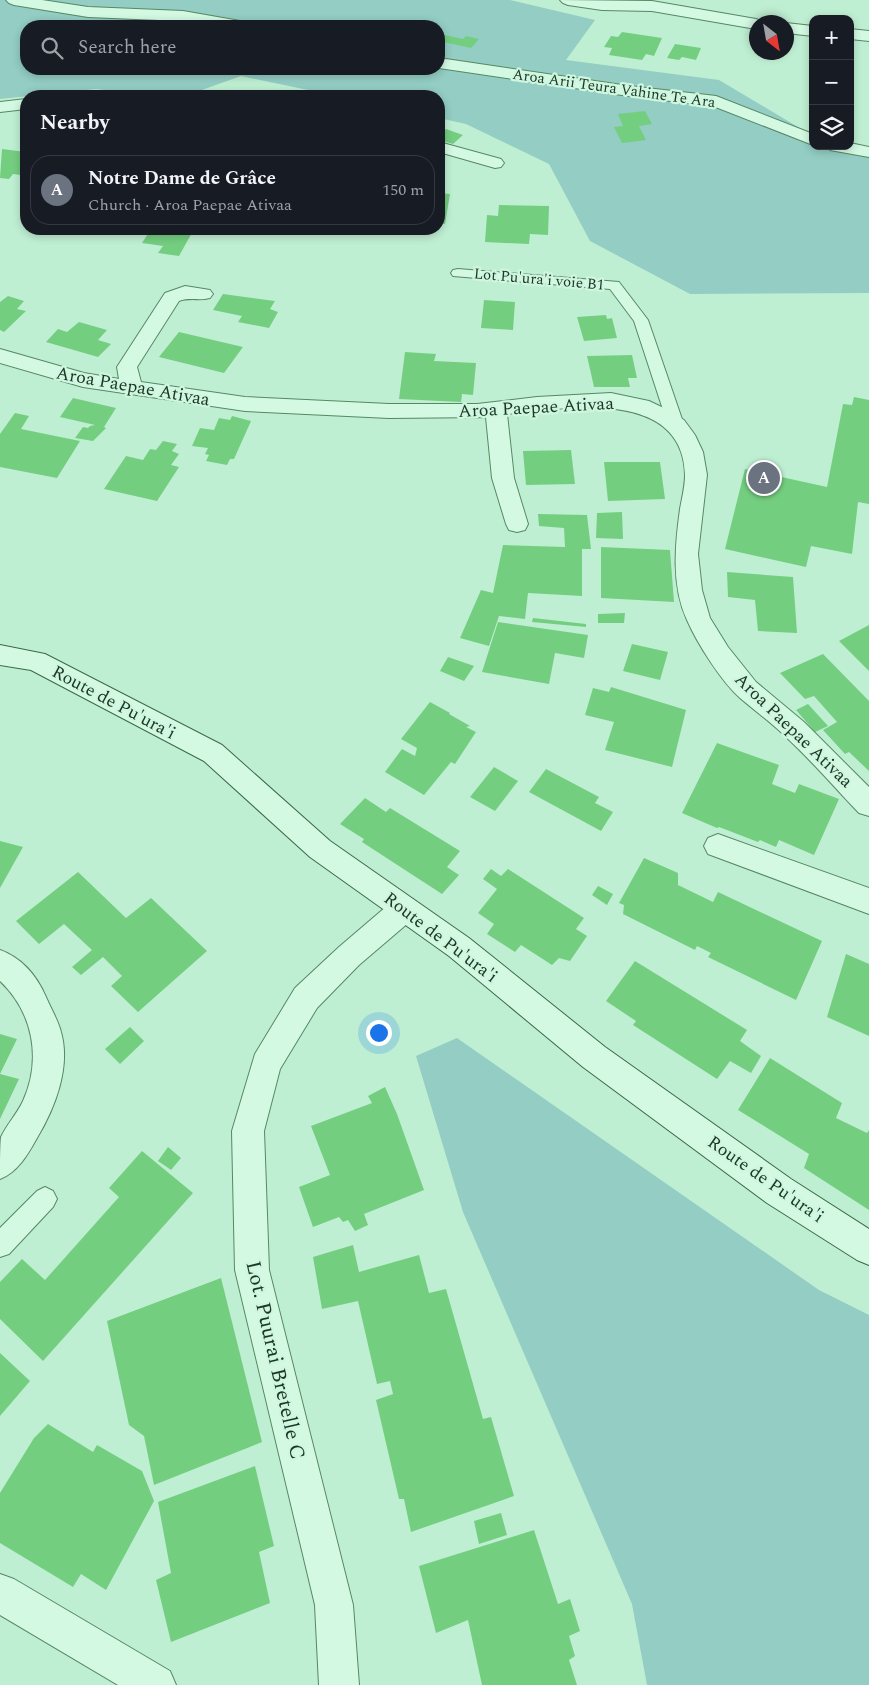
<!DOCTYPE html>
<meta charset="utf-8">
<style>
:root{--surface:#171b24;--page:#242831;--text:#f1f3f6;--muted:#9ea1a6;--line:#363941;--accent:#b45309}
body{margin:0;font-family:Spectral,serif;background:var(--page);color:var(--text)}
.controls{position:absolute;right:15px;top:15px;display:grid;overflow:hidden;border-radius:10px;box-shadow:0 2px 8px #0003}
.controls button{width:45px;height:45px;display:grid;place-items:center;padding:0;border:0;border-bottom:1px solid var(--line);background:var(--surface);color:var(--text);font:25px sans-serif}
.compass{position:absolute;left:749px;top:15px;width:45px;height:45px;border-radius:50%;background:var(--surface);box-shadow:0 2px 8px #0003;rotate:149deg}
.you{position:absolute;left:378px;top:1032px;width:18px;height:18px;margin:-12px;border:4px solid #fff;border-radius:50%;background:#1a73e8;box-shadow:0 0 0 8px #1a73e833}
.badge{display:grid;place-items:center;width:32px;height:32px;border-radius:50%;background:var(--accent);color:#fff;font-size:16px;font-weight:700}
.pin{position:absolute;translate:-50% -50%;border:2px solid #fff;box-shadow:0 1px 5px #0006}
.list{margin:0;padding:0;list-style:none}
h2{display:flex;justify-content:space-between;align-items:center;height:65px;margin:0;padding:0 20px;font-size:21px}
h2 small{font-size:16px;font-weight:400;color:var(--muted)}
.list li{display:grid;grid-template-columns:32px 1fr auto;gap:15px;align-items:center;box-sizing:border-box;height:70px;margin:0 10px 10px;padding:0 10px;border:1px solid var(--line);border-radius:20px}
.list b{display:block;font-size:19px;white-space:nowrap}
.list p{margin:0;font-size:16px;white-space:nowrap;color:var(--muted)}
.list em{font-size:16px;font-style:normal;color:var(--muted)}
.icon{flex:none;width:28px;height:28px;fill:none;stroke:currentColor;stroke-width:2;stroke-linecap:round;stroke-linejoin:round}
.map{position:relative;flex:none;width:869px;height:1685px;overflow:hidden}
.search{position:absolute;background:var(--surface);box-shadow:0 2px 8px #0003;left:20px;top:20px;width:425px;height:55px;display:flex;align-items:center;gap:12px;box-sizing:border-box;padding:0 18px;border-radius:20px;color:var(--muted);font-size:19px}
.panel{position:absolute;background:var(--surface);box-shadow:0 2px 8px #0003;left:20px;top:90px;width:425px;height:145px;border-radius:20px}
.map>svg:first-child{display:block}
</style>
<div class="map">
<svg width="869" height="1685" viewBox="0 0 869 1685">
<rect width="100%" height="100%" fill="#bfefd3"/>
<g fill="#93cdc3" fill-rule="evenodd">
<path d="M0 0H510L595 20 566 60 719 80 813 136V146H830L841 152 869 155V293L690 294 590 241 549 164 466 124 439 118V96H337L241 76 185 96H155L96 89 0 99ZM26 26H439V69H26Z"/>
<polygon points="457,1038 819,1290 869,1315 869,1685 647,1685 632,1604 463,1212 416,1056"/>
</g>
<g fill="#74ce80">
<polygon points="622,32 662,38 654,56 646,54 642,60 609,55 612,48 604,47 611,36 618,37"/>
<polygon points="440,34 463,39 466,36 479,39 471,48 439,41"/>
<polygon points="675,44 701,48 696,60 682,57 679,60 667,58"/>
<polygon points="645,111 652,124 639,126 646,140 622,143 614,127 623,126 618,114"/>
<polygon points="446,129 463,135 453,144 439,140 439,135"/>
<polygon points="2,149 26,152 22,159 26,159 26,168 21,175 13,174 9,179 0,178"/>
<polygon points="439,193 450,194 445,224 439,223"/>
<polygon points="499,205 549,206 548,235 530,234 529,244 485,242 487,215 498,216"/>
<polygon points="151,229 194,229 179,256 158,253 163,246 142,243"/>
<polygon points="223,294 275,301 270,309 278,312 269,328 238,322 242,316 213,310"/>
<polygon points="8,296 24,301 17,309 26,311 4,332 0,330 0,302"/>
<polygon points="484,300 515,302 513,330 481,328"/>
<polygon points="606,315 607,319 612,318 617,338 584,341 577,317"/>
<polygon points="79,322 107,330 98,340 111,344 98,357 46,342 58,329 67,332"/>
<polygon points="179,332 243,347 224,373 159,357"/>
<polygon points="405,352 436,354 434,361 476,363 473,395 462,394 461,402 399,399"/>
<polygon points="632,355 637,378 628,378 630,387 594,387 587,356"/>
<polygon points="854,397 869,400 869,504 858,502 852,554 811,546 806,567 725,549 745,469 827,487 843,404 852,405"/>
<polygon points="73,398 116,408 104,427 106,428 93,441 75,438 83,427 88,428 90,426 95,425 60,417"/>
<polygon points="15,413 29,416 21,429 80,441 57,478 0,467 0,434"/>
<polygon points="232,416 251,421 234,459 230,459 227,465 206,461 209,455 205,454 208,448 192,446 200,428 214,430 219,418 230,420"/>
<polygon points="163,441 177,444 172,451 179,454 171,465 179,467 157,501 104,489 126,456 143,460 150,449 156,450"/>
<polygon points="571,450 575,484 526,485 523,451"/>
<polygon points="604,462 660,462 665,499 608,501"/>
<polygon points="622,512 623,539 596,538 597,513"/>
<polygon points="538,514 587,515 591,549 582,549 582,596 528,593 525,619 499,616 489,646 460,638 481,590 493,593 503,545 565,547 564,528 539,526"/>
<polygon points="601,547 670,550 674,602 601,598"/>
<polygon points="727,572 793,577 797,633 758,631 755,600 728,597"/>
<polygon points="625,613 624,623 598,623 598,614"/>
<polygon points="533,618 586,624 586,627 532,622"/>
<polygon points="498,622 588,635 584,658 555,653 549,684 482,672"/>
<polygon points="869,625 869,671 839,641"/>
<polygon points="632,644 668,652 660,680 623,671"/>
<polygon points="823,654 869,701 869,771 849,752 845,754 823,730 837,722 814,696 805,699 780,673"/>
<polygon points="448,657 474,666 464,681 440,671"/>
<polygon points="611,687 686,710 672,767 605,750 614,722 585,715 593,688 609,692"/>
<polygon points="430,702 450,713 449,714 470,726 466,727 476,732 455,764 451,762 424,795 385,772 402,749 415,756 417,748 401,739"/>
<polygon points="808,704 828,726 815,732 796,710"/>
<polygon points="717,743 779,765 772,784 795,793 799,784 839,799 814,855 779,840 776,847 760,840 758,842 719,827 717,828 682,813"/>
<polygon points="494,767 518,781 495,811 470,797"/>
<polygon points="546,769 599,797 595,803 613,812 601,831 529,792"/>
<polygon points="365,798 386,812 390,808 460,851 447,867 459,875 442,894 362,842 364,839 340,824"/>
<polygon points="0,841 23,847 0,888"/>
<polygon points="644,858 678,873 678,885 713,902 718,892 822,941 796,1000 708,957 711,953 697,946 695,950 623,914 624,905 619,903"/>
<polygon points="491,869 501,876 508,869 584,918 576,929 587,936 570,961 559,958 552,965 521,945 515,952 487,934 494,924 478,913 497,889 483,879"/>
<polygon points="78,872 126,918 151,898 207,951 138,1012 111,986 122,976 103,957 81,975 72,967 92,950 64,924 39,944 16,921"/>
<polygon points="598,886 613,894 607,905 592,895"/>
<polygon points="846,954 869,964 869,1036 827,1017"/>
<polygon points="635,961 747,1030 740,1041 761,1056 751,1073 730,1061 717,1079 633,1025 636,1021 606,1001"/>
<polygon points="130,1027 144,1041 120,1064 105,1049"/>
<polygon points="0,1034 17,1039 0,1074 19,1079 0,1119"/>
<polygon points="770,1058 842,1103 836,1118 867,1133 869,1130 869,1210 804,1168 809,1154 738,1110"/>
<polygon points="385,1087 397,1114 424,1190 364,1214 368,1225 355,1231 348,1220 343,1222 339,1217 313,1227 299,1187 330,1175 311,1126 372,1103 368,1096"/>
<polygon points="168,1147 181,1158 171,1170 158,1161"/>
<polygon points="142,1151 193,1193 43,1361 0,1319 0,1282 22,1259 45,1280 119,1197 109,1188"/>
<polygon points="353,1245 359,1272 419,1255 429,1293 446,1289 483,1419 491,1417 514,1496 411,1532 404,1499 399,1499 376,1400 393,1394 390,1381 377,1384 358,1301 322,1309 313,1257"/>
<polygon points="221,1278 262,1442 154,1485 144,1436 129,1425 107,1321"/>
<polygon points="0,1353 30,1381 0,1416"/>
<polygon points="48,1424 93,1452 97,1445 142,1471 154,1501 106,1590 81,1574 73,1587 0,1543 0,1493 34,1438"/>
<polygon points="255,1466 274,1546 259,1552 270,1603 171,1642 156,1580 171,1573 158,1502"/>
<polygon points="501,1513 507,1535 479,1544 474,1521"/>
<polygon points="534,1530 558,1604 570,1599 580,1631 569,1636 575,1656 569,1660 577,1685 482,1685 468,1620 436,1633 419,1566"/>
</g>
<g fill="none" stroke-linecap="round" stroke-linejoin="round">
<defs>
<g id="lane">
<polygon points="458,269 619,282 648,320 684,425 682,429 676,430 670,429 668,425 634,321 610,289 453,276 451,273 453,270"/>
<polygon points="45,1187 53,1191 57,1199 53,1207 9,1254 0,1257 0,1228 37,1191"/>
</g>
<g id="street">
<polygon points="6,0 42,0 88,7 183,11 240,21 246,23 248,26 215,26 183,21 88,17 14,5 9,3"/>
<polygon points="560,0 652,1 756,19 763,22 756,22 756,29 652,11 602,10 568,5 563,3"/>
<polygon points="786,23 813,26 813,36 786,33"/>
<polygon points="850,29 869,31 869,41 850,39"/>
<polygon points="439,58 629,86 716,96 813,134 813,145 713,106 629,96 439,68"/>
<polygon points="26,99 26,109 0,112 0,102"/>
<polygon points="439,142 501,159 504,163 501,167 495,168 439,152"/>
<polygon points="850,143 869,147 869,157 830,150 827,146 850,146"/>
<path d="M185 286 210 290 213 294 210 298C199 301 190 297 179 301L137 367 141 382 245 397 389 404H477L537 397 611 393 649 401 670 411 684 420 695 435 703 452 707 475 698 554 702 590 710 618 728 647 756 682 804 722 869 787V816L859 813C835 788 812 761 786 737 772 723 755 711 740 698 721 681 697 643 687 620 671 585 675 545 680 509 682 498 685 486 685 475 683 387 565 408 507 414L514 478 528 524 525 530 517 532 509 530 506 524 492 478 486 417 389 418 245 411 83 387 0 363V349L84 373 119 379 117 367 165 293Z"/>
<polygon points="718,834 869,888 869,914 708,854 704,846 708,838"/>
<polygon points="404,896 414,900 418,909 414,918 359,965 317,1008 280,1069 264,1131 269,1270 353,1605 359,1685 319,1685 315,1605 235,1270 232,1131 255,1054 295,988 339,947 394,900"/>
<path d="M0 950C22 958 37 976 46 997 51 1009 58 1020 61 1032 71 1067 55 1108 37 1138 28 1154 18 1172 0 1179 0 1169 0 1145 1 1137 7 1124 17 1114 23 1101 42 1059 33 1012 0 981Z"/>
<polygon points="0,1574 14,1579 170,1671 176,1685 118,1685 0,1615"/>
</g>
<polygon id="secondary" points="0,645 45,654 222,745 330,841 469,938 605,1047 791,1179 869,1229 869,1265 857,1260 767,1203 583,1067 449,956 310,857 204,761 31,670 0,665"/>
</defs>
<use href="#lane" stroke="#578863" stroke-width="2"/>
<use href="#street" stroke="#578863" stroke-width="2"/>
<use href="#secondary" stroke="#3b6a45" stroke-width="2"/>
<use href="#lane" fill="#d3f9e3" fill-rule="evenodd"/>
<use href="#street" fill="#d3f9e3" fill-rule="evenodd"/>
<use href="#secondary" fill="#d3f9e3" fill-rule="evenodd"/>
</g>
<g text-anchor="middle" stroke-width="4.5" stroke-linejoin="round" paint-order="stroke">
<g font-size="15" fill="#1c3721" stroke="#cff6e0">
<text transform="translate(614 88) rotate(8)" y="5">Aroa Arii Teura Vahine Te Ara</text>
<text transform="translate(539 279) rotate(5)" y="5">Lot Pu'ura'i voie B1</text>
</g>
<g font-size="18" fill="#1c3721" stroke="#cff6e0">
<text transform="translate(133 386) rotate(10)" y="6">Aroa Paepae Ativaa</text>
<text transform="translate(536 407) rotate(-3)" y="6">Aroa Paepae Ativaa</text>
<text transform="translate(114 702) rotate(28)" y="6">Route de Pu'ura'i</text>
<text transform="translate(794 730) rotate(44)" y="6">Aroa Paepae Ativaa</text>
<text transform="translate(441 937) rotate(37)" y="6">Route de Pu'ura'i</text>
<text transform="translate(766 1179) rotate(35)" y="6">Route de Pu'ura'i</text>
</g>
<g font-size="21" fill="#1c3721" stroke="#cff6e0">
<text transform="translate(276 1360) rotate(77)" y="7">Lot. Puurai Bretelle C</text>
</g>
</g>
</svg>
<div class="controls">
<button>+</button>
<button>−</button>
<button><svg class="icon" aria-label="layers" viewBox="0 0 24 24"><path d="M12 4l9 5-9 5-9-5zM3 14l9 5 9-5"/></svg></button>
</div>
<svg class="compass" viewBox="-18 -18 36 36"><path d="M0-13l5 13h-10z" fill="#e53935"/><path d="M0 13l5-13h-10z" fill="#9ea1a6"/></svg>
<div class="you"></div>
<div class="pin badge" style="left:764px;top:478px;background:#6b7280">A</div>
<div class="search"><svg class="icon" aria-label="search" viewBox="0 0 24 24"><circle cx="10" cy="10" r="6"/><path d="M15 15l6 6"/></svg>Search here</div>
<section class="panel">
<h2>Nearby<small></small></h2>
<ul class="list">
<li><span class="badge" style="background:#6b7280">A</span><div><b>Notre Dame de Grâce</b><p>Church · Aroa Paepae Ativaa</p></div><em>150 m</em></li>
</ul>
</section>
</div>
